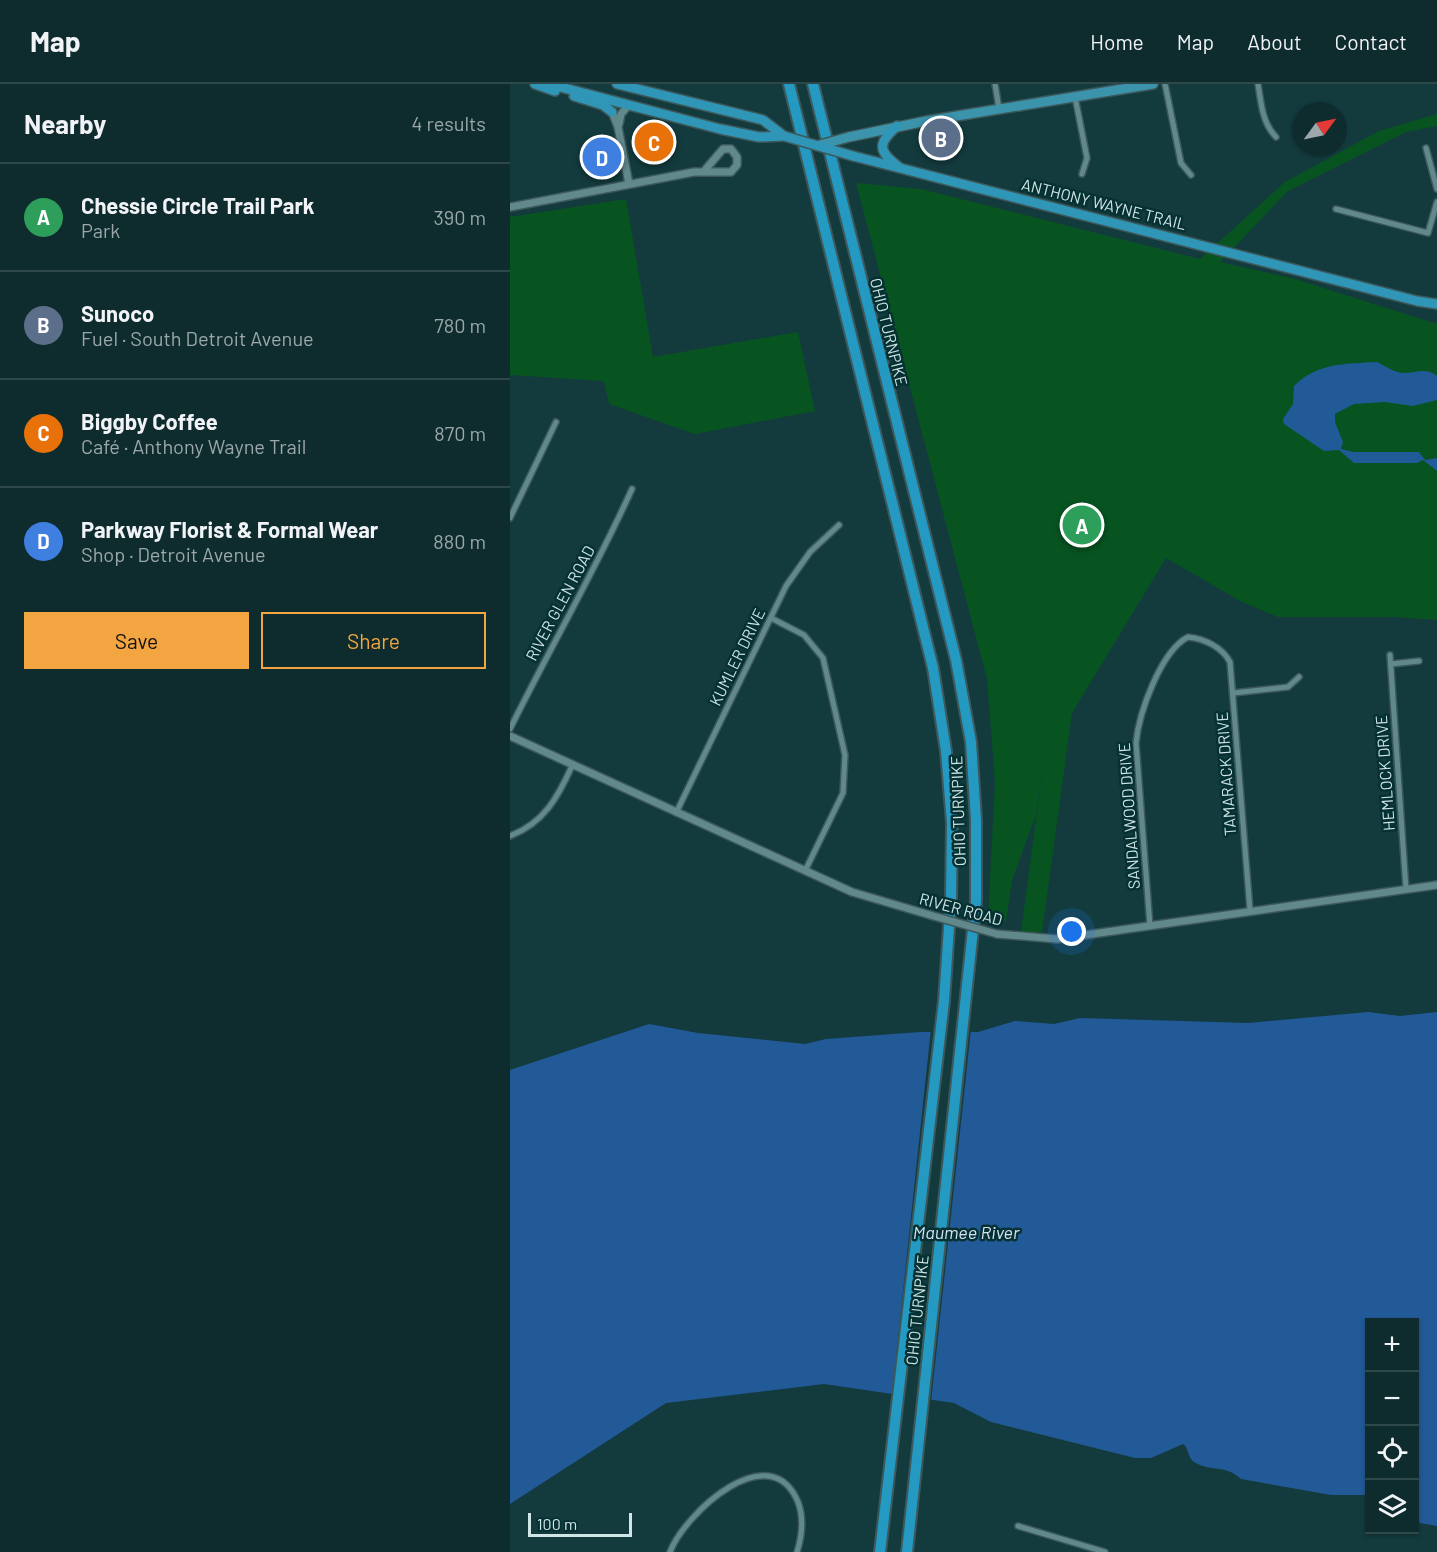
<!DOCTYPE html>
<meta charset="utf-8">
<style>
:root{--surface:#0e2c2e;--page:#173436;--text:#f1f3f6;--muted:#9ba7aa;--line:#2e484a;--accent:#f2a541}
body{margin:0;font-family:Barlow,sans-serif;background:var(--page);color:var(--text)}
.controls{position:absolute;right:18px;bottom:18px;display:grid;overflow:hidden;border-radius:0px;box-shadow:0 2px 4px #0004}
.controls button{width:54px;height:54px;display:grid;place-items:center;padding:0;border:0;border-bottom:2px solid var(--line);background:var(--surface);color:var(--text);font:30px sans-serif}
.compass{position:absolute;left:783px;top:18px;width:54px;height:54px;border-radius:50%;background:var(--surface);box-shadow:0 2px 4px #0004;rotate:57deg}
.scale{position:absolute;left:18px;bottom:15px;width:104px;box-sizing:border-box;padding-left:6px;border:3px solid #d0e5e6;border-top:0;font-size:16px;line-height:21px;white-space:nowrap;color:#d0e5e6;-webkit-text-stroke:4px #063133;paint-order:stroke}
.you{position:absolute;left:562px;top:848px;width:21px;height:21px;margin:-15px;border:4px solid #fff;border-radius:50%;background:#1a73e8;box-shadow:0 0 0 9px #1a73e833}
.badge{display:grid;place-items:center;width:39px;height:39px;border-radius:50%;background:var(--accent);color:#fff;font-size:20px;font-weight:700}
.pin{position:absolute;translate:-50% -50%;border:3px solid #fff;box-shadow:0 2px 6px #0006}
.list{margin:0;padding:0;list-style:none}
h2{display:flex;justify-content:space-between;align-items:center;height:78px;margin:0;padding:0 24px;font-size:26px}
h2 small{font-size:20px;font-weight:400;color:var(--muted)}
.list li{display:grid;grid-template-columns:39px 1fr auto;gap:18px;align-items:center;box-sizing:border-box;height:108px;padding:0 24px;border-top:2px solid var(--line)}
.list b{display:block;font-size:22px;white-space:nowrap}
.list p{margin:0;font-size:20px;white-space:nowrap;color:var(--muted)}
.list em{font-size:20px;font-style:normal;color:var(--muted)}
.actions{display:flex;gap:12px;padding:18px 24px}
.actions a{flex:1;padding:14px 0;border:2px solid var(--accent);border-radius:0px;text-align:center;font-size:21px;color:var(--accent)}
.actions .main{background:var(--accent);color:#111}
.icon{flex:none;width:33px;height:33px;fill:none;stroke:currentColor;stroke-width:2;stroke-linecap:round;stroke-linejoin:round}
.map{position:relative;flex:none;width:927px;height:1468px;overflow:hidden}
header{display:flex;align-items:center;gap:36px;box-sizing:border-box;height:84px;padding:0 30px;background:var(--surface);border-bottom:2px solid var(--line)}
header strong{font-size:28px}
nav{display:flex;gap:33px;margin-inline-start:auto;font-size:21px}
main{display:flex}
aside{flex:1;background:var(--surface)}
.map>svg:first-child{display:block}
</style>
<header>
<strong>Map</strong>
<nav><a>Home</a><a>Map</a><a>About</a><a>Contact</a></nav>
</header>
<main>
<aside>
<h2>Nearby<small>4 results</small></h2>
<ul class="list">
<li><span class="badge" style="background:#2e9e5b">A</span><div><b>Chessie Circle Trail Park</b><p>Park</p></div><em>390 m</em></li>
<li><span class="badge" style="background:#5c6f8a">B</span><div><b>Sunoco</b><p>Fuel · South Detroit Avenue</p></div><em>780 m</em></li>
<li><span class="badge" style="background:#e8710a">C</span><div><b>Biggby Coffee</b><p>Café · Anthony Wayne Trail</p></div><em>870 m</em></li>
<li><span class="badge" style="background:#3f7fe0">D</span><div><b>Parkway Florist &amp; Formal Wear</b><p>Shop · Detroit Avenue</p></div><em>880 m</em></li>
</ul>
<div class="actions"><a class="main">Save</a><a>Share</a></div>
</aside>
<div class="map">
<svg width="927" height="1468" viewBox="0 0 927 1468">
<rect width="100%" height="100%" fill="#133b3e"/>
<g fill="#075421">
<polygon points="927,30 927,42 896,48 778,107 710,178 785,195 927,240 927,536 887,533 768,533 732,518 656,474 562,629 532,848 511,848 535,668 526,731 502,796 496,837 478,836 485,698 477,595 346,99 411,105 690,175 775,98 869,47"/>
<polygon points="116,115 143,273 288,248 305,327 185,350 99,320 94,297 0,291 0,133"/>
</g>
<g fill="#225997">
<path d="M867 278C875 282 885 289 894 289 907 289 916 283 927 292V316L903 322 875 318 844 320 825 330V338L833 358 831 365 843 368H909L915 376 927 374V387L913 376 907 379H844L829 366 814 367 774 340 773 335 783 320 784 302C808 278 836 280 867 278Z"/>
<path d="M858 928 890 932 927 928V1442L910 1439 905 1433 904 1238H860L859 1411H821L731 1395C715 1380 702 1388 686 1379 677 1375 680 1365 673 1360L641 1374H625L481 1338 444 1319 314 1300 156 1319 0 1420V986L139 940 188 949 295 960 316 955 410 948H468L505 937 544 940 570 934 738 939Z"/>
</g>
<polygon fill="#133b3e" points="421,945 461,945 421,1318 382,1311"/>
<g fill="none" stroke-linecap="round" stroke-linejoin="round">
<defs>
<g id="minor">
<polyline points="485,0 489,25"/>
<polyline points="655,0 671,79 681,91"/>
<path d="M748 0C751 18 752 39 766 53"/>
<polyline points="565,13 577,74 572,90"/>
<polyline points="916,64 927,105"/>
<polyline points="826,125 918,149 927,118"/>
<polyline points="0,434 46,338"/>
<polyline points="261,534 294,551 313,574 335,671 333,709 295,787"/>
<polyline points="880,571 896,805"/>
<polyline points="881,580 909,577"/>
<polyline points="723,609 778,603 789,593"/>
<path d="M0 645C40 564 85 487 122 405"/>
<polyline points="166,729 276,502 300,468 329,441"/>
<path d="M0 752C34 739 48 713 62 682"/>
<path d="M640 842 626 659C629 628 651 567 678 553 695 555 712 563 720 578L740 826"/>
<polyline points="508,1442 595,1468"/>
<path d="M160 1468C175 1429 260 1351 288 1418 294 1434 292 1452 287 1468"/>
</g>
<g id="tertiary">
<polyline points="102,28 108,43 119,100"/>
<polyline points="109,40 111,30 119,21"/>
<polyline points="0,123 184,88 221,88 227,81 227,73 221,65 213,65 195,86"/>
<polyline points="0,652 342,808 420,831"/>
<polyline points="487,850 547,855 927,801"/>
</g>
<polyline id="primary" points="339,53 416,37 643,0"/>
<g id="trunk">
<polyline points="25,0 45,7"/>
<polyline points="39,0 210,45 249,53 274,52"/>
<polyline points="107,0 253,36 274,52"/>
<polyline points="64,12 93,21 102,28"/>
<path d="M387 42C367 60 368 67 389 83"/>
<polyline points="343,72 907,217 927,220"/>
</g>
<g id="motorway">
<polyline points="279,0 423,584 436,667 442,739 441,814 434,917 370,1468"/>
<polyline points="303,0 446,576 461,658 466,736 466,817 397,1468"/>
</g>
</defs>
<use href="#minor" stroke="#3c585a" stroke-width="8"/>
<use href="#tertiary" stroke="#3c585a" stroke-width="10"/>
<use href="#primary" stroke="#3c585a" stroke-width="12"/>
<use href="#trunk" stroke="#3c585a" stroke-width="12"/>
<use href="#motorway" stroke="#3c585a" stroke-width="14"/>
<use href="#minor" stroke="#61898b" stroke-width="5"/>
<use href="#tertiary" stroke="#61898b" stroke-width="7"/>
<use href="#primary" stroke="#3c93ac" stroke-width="9"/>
<use href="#trunk" stroke="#3096b7" stroke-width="9"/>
<use href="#motorway" stroke="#2499c2" stroke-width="10"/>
<defs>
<polyline id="tertiary-bridge" points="420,831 487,850"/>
<polyline id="primary-bridge" points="310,61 339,53"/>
<polyline id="trunk-bridge" points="274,52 343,72"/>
</defs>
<use href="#tertiary-bridge" stroke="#3c585a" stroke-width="10" stroke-linecap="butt"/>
<use href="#primary-bridge" stroke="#3c585a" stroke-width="12" stroke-linecap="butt"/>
<use href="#trunk-bridge" stroke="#3c585a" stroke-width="12" stroke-linecap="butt"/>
<use href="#tertiary-bridge" stroke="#61898b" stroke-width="7"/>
<use href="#primary-bridge" stroke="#3c93ac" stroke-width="9"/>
<use href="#trunk-bridge" stroke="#3096b7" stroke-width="9"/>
</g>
<g text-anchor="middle" stroke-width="5" stroke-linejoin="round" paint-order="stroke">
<g font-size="16" fill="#d0e5e6" stroke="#063133">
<text transform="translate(594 120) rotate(14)" y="6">ANTHONY WAYNE TRAIL</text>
<text transform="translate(379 248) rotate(76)" y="6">OHIO TURNPIKE</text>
<text transform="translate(50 519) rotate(-62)" y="6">RIVER GLEN ROAD</text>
<text transform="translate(227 573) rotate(-64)" y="6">KUMLER DRIVE</text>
<text transform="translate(875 689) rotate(-94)" y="6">HEMLOCK DRIVE</text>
<text transform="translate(716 690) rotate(-94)" y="6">TAMARACK DRIVE</text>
<text transform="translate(448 727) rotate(-92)" y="6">OHIO TURNPIKE</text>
<text transform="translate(619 732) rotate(-94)" y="6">SANDALWOOD DRIVE</text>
<text transform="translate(451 825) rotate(15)" y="6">RIVER ROAD</text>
<text transform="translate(407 1226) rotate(-84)" y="6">OHIO TURNPIKE</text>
</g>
<g font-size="18" font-style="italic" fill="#d4e2f5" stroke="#063133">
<text x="456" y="1155">Maumee River</text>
</g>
</g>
</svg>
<div class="controls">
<button>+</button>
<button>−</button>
<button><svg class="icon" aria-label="locate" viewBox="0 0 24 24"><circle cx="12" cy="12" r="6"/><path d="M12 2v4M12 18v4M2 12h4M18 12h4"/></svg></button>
<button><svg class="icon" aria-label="layers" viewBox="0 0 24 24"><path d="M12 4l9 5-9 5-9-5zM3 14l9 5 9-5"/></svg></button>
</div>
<svg class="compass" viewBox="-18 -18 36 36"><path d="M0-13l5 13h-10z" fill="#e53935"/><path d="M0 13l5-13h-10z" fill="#9ba7aa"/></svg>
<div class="scale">100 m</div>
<div class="you"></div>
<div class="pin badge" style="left:572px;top:441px;background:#2e9e5b">A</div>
<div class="pin badge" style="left:431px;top:54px;background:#5c6f8a">B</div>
<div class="pin badge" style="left:144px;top:58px;background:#e8710a">C</div>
<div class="pin badge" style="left:92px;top:73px;background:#3f7fe0">D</div>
</div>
</main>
